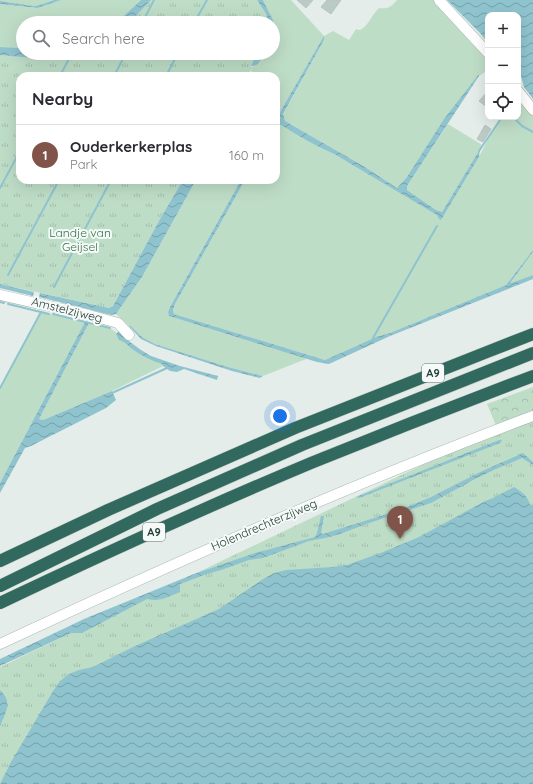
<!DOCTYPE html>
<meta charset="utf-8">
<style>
:root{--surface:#fff;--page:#f2f2f3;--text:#2b2b33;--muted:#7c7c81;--line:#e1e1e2;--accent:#815449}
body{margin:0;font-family:Quicksand,sans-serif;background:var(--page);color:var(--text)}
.controls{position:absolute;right:12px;top:12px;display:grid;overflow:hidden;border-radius:8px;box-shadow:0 4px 16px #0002}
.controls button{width:36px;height:36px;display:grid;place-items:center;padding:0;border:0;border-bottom:1px solid var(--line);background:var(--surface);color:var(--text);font:20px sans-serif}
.you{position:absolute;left:280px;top:416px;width:14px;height:14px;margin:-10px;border:3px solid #fff;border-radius:50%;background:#1a73e8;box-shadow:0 0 0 6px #1a73e833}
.badge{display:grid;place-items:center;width:26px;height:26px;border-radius:50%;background:var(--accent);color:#fff;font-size:13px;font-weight:700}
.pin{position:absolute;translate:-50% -33px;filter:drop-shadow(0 1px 2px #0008)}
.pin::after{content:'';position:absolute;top:21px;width:14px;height:12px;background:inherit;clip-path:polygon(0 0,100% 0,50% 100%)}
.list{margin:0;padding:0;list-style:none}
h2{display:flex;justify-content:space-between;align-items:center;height:52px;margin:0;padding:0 16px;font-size:17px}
h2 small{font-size:13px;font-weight:400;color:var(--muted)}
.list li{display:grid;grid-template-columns:26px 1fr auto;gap:12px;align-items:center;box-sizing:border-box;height:60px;padding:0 16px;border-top:1px solid var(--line)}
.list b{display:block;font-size:15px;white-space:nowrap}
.list p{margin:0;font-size:13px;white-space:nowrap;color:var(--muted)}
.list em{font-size:13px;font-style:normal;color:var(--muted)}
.icon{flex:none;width:22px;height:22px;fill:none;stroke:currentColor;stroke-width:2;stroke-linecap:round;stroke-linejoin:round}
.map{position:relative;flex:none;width:533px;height:784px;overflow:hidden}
.search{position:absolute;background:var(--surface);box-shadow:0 4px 16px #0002;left:16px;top:16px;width:264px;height:44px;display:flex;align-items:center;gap:10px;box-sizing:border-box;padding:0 14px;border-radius:22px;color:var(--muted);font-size:15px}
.panel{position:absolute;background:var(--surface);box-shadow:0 4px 16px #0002;left:16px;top:72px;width:264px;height:112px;border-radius:12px}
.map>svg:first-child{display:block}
</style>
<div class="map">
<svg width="533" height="784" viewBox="0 0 533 784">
<defs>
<pattern id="forest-crowns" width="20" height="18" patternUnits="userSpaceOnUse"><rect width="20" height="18" fill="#beddc7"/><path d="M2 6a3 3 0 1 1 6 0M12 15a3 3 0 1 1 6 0" fill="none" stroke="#a3bfac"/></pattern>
<pattern id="park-tufts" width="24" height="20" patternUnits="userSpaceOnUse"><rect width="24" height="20" fill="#beddc7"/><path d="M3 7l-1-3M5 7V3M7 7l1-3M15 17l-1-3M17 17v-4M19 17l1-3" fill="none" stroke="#a3bfac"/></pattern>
<pattern id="water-waves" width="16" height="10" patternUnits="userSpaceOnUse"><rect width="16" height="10" fill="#8fc4cf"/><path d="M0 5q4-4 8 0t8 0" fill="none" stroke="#75a1a9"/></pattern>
</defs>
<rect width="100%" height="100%" fill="#e4ede9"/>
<g fill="#beddc7">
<polygon points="0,0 54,0 39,5 34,6 0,1"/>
<polygon points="61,0 141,0 116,23 23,23 23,48 0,47 0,4 38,8"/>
<path d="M263 0H291L324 36 333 31 349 40 356 29 359 30C367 29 372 14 379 8 389 9 391 7 397 0H435L488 57V70L479 76V75L407 177 397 188 365 167 285 121 283 115 324 40V37L276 119V76H253V74L251 70 252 67C258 65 263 58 266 53H273V38L275 28 273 20Z"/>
<path d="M520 99 533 114V250L506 285 390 333 376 337 325 360 174 314 173 310 175 304 245 180H276V127L278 125H281C298 136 316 146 334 154L438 215 439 219 441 220 479 157 491 133 501 117H518V101Z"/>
<polygon points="448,124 482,145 480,149 442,212 436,210 407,190 407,186"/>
<polygon points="196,180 241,180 170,307 168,312 169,316 311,359 306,359 263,376 228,367 155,344 142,337 130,325 129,326 116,314 142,277"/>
<polygon points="533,252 533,275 511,283 511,282"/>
<polygon points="41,312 85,322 0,483 0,388"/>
<path d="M89 323 110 328 117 333 116 334C128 348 144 358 162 364L163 366 112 391 43 420 39 419Z"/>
</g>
<polygon fill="url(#forest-crowns)" points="533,387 533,415 497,428 487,404"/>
<g fill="url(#park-tufts)">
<polygon points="151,0 257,0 266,14 269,23 129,23"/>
<polygon points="65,53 257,53 251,66 252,67 251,70 246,76 20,76 20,180 183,180 160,219 113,306 109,308 0,284 0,55 44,59"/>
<polygon points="533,412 533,784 0,784 0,667"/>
</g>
<g fill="url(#water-waves)">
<polygon points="54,0 61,0 38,8 0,4 0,1 34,6 39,5"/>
<polygon points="141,0 151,0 129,23 116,23"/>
<polygon points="257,0 263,0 273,20 275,28 273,38 273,23 269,23 266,14"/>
<polygon points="447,0 533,0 533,99 524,87 518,65 518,15 488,15 488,43 480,33"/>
<path d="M324 36V40L283 114 285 121 365 167 397 188 407 177 444 119 479 74V76L407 186V190L436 210 442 212 480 149 479 157 441 220 439 219 437 215 334 154C316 146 298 136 281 125H278L276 127V119Z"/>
<polygon points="0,47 23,48 23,53 65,53 44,59 0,55"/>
<path d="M257 53H266C263 58 257 67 251 66Z"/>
<polygon points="183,180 196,180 142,277 116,314 111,315 39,297 40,293 109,308 113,306 160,219"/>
<polygon points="241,180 245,180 175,304 173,310 174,314 325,360 376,337 390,333 506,285 533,250 533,252 511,282 511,283 533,275 533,279 390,336 329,364 317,362 169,316 168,312 170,307"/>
<polygon points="0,284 34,292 33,296 0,288"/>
<polygon points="85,322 89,323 39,419 43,420 112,391 116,400 106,408 31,446 25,448 0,493 0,483"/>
<polygon points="130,325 142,337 155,344 228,367 263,376 260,378 232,371 156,346 141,339 129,326"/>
<path d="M119 331 130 342 141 350 151 356 180 366 218 376 217 380 184 369 177 372 170 371 163 366 162 364C152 361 142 356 132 349 128 346 124 341 119 340L116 334Z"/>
<polygon points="499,440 502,440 500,443 359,498 356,497"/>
<path d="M523 453 533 462V465L522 458 496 469 475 479 431 503 369 523 340 534 325 538 309 541 263 558 249 560 221 570 207 574 180 584V592C167 597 161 602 147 599L82 633H71L0 666V659L84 619 194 574 255 553 315 537 317 533 321 516H324L321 533 323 534 400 510 431 497 478 473Z"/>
<path d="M514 487C522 492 528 496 530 505H533V784H0L11 762 53 691 60 681 69 674 79 670 93 667 135 646 219 609 263 579 274 573 286 570 332 567 347 565 383 552 419 537 485 501 493 498Z"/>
<path d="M0 690C13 702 6 712 0 726Z"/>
</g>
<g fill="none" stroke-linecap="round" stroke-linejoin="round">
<g stroke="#8fc4cf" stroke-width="2">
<polyline points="142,23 154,0"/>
<polyline points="194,23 207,0"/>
<polyline points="60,76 72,53"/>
<polyline points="114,76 126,53"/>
<polyline points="166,76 178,53"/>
<polyline points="513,117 522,126 533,132"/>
<polyline points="479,151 502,117"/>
<polyline points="0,188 20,151"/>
<polyline points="8,275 59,180"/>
<polyline points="54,287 111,180"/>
<polyline points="0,302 4,303"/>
<polyline points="8,304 49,314"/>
<polyline points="53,314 110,328"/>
<polyline points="373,340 373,338 437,226"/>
<polyline points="0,388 41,312"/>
<polyline points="112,393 167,368"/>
</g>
</g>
<g fill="#bccac5" stroke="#b7c6c0">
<polygon points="297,0 313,0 306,8"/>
<polygon points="327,0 341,0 331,14 321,7"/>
<polygon points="488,91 488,108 479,101"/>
<polygon points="485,125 491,129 483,142 477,139"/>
</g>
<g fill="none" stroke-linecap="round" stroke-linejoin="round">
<defs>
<g id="minor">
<polyline points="439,0 488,53"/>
<polyline points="518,91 533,110"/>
<polyline points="0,295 89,315 118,323 129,335"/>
<path d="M0 644C175 562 352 484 533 416"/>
</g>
<g id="highway">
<polyline points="0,561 108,510 295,428 487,352 533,334"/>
<polyline points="0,586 157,509 302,445 533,353"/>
<path d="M0 603C103 554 206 507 311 463 385 433 459 404 533 376"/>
</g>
</defs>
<use href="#minor" stroke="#a7b5b0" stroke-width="11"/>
<use href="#highway" stroke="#c2c9c7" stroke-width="13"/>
<use href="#minor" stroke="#fff" stroke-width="10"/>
<use href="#highway" stroke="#31695e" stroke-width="12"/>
</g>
<g text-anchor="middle" stroke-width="4" stroke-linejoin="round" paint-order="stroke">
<g fill="#f5f9f7" stroke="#637671" stroke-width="1">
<rect x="422" y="364" width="22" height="18" rx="3"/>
<rect x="143" y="523" width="22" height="18" rx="3"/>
</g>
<g font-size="11" font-weight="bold" fill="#243e37">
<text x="433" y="377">A9</text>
<text x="154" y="536">A9</text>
</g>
<g font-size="12" fill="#30734b" stroke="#f5f9f7">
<text x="80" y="237">Landje van<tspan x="80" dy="14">Geijsel</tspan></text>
</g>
<g font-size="12" fill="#243e37" stroke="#f5f9f7">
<text transform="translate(67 310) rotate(14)" y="4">Amstelzijweg</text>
<text transform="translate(264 525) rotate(-23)" y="4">Holendrechterzijweg</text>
</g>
</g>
</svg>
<div class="controls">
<button>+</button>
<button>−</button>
<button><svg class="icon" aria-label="locate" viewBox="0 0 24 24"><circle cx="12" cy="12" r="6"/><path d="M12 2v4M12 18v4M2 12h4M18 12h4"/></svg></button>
</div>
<div class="you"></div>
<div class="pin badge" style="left:400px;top:539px">1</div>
<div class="search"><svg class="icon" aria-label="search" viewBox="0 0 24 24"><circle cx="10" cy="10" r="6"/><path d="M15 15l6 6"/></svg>Search here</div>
<section class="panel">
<h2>Nearby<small></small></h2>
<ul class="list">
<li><span class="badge">1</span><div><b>Ouderkerkerplas</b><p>Park</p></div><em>160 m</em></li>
</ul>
</section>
</div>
